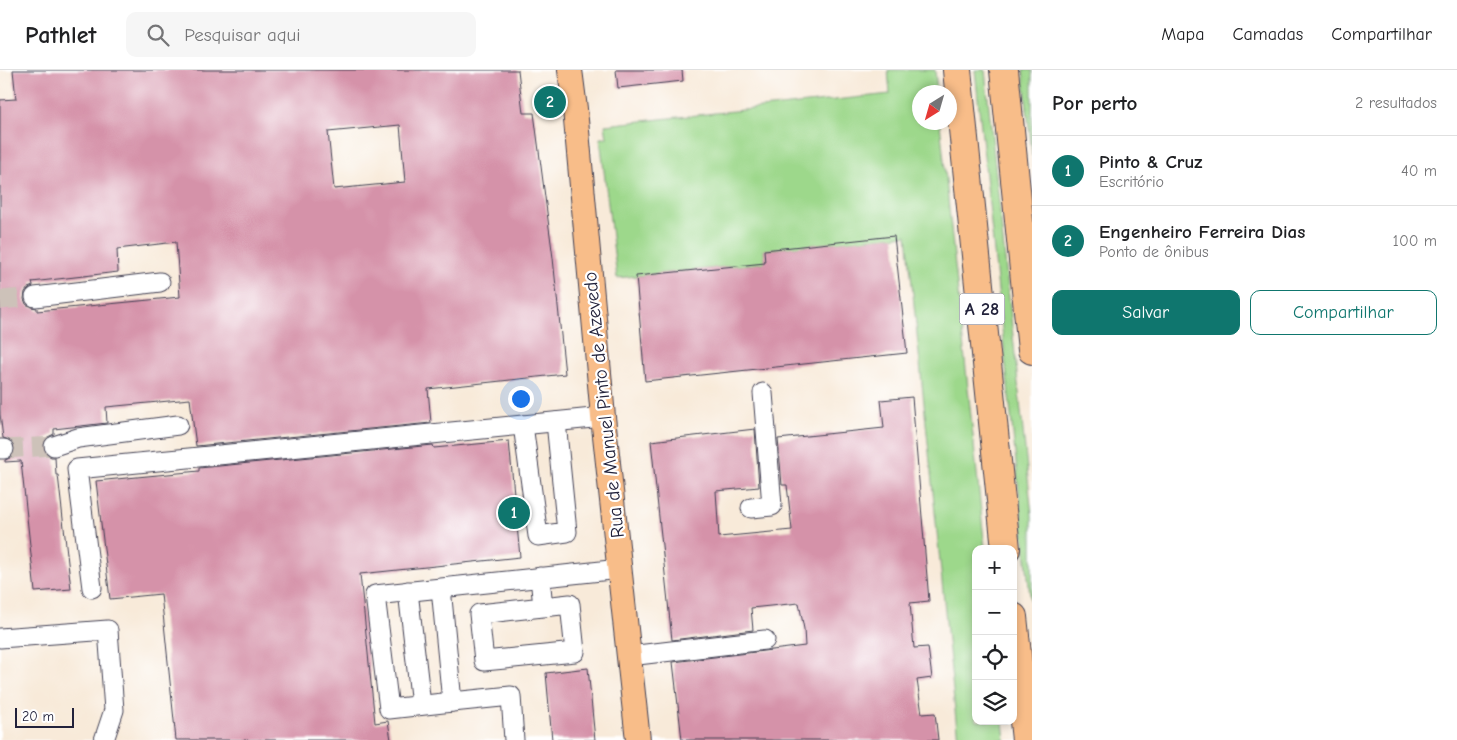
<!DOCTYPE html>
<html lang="pt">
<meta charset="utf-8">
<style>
:root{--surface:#fff;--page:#f6f6f6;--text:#202124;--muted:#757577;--line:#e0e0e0;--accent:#0f766e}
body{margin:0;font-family:"Comic Neue",sans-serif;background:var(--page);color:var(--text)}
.controls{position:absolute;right:15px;bottom:15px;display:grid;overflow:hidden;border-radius:10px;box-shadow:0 2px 8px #0003}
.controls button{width:45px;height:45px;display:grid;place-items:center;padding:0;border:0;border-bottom:1px solid var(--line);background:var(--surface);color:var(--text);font:25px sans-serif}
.compass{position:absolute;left:912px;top:15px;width:45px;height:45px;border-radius:50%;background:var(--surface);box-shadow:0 2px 8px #0003;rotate:217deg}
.scale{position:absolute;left:15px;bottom:12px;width:59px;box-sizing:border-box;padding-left:5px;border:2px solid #22223b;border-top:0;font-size:14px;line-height:18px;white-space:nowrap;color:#22223b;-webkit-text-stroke:4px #fff;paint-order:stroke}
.you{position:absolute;left:520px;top:328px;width:18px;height:18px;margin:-12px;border:4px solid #fff;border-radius:50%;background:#1a73e8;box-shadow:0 0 0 8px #1a73e833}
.badge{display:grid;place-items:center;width:32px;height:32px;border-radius:50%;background:var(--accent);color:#fff;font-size:16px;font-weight:700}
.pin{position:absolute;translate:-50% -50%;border:2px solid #fff;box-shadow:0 1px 5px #0006}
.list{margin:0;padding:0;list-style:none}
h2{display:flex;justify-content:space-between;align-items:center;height:65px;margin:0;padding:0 20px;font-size:21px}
h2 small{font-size:16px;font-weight:400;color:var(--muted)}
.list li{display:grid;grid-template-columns:32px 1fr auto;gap:15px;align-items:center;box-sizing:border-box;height:70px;padding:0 20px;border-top:1px solid var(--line)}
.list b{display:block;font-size:19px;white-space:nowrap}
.list p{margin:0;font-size:16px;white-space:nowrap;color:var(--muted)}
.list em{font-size:16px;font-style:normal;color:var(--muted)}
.actions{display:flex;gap:10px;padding:15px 20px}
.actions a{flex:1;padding:11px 0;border:1px solid var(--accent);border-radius:10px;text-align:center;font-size:18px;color:var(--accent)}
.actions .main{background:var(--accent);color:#fff}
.icon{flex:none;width:28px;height:28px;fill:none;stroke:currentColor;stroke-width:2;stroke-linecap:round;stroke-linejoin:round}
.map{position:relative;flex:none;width:1032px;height:670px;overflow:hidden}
header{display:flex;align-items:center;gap:30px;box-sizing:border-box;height:70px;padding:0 25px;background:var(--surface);border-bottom:1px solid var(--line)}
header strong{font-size:24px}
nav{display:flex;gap:28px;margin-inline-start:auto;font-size:18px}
.search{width:350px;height:45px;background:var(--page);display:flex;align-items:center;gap:12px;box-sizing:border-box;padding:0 18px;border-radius:10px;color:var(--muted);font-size:19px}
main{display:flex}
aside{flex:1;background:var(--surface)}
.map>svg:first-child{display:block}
</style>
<header>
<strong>Pathlet</strong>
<div class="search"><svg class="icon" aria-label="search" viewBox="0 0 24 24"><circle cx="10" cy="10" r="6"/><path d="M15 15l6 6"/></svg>Pesquisar aqui</div>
<nav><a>Mapa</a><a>Camadas</a><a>Compartilhar</a></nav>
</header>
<main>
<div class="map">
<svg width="1032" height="670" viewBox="0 0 1032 670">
<rect width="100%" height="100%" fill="#fff"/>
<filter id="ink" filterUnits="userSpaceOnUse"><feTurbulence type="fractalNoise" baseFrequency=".02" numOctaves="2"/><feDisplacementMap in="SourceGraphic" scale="10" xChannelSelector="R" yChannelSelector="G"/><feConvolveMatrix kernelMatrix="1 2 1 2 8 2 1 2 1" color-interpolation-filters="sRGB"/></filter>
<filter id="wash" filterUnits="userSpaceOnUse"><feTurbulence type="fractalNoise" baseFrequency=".0096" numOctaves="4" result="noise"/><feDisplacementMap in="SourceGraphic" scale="20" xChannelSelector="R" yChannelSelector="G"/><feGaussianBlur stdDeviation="1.12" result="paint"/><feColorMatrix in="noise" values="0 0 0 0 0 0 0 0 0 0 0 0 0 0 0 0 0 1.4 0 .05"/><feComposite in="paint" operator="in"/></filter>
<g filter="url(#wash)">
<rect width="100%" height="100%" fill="#f8ead9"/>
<g fill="#9dd88b" stroke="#607d63">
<polygon points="888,0 935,0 937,22 919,22 919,52 940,53 985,479 976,479 976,651 1003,651 1005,670 958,670 907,165 764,180 765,193 617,208 600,68 607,68 605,55 890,24"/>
<polygon points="975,0 985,0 1032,446 1032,546"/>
<polygon points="1023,0 1032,0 1032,86"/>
</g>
<g id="blocks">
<g fill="#d592a9" fill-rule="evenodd">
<path d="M13 0H518L523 43H534L553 188 565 304 428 319 431 353 196 376 190 329 106 337 107 353 54 359V364L46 368 43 373V379L46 384 51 387H55L56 405H58L71 519 35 522 21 391 5 392V390L10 388 13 385 15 379 13 373 10 370 3 368 0 344V30L16 29ZM400 55 405 112 334 119 328 62ZM176 172 180 227 37 241V238L31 237 26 234 24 229 25 222 28 218 33 216 32 212 118 202 117 179Z"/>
<polygon points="616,0 682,0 683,11 618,18"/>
<polygon points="894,166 907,283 645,311 636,206 765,193 764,180"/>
<polygon points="912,327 929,531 910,533 914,578 928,577 932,608 917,610 922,644 935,643 938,670 682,670 673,592 805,576 804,559 799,533 751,538 753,560 672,570 651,371 755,359 759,417 716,421 719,467 792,460 787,415 782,415 778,369 884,358 881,330"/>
<polygon points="509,371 520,487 360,504 375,653 388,651 391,670 176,670 161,524 110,529 96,411 199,401 199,398 433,375 434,378"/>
<polygon points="588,598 595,670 552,670 546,603"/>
</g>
</g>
</g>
<g filter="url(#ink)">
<use href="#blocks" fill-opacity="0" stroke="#424053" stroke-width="1"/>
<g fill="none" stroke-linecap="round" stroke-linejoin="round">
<g stroke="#cdc2b9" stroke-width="19" stroke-dasharray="19 9" stroke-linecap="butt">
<polyline points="0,230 35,227"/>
<polyline points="4,379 54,376"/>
</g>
<defs>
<g id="minor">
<polyline points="35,227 160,212"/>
<polyline points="523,355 538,466 567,462 556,352"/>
<polyline points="54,376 78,368 178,355"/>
<polyline points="0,379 4,379"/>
<polyline points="751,438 772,436 763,323"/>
<polyline points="540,507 543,537 479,544 484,591 575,582 570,534 543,537"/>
<polyline points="92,518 77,399 603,347"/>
<polyline points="441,518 452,632 389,639 375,525 620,499"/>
<polyline points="408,521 421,635"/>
<polyline points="0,568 108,560 114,640 104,670"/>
<polyline points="629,586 765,570"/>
<polyline points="452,632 511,626 514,670"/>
</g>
<polyline id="major" points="570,0 575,39 603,347 638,670"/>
<g id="highway">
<polyline points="957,0 1006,479"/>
<polyline points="1004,0 1032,280"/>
<polyline points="1013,547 1026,670"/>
</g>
</defs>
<use href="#minor" stroke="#424053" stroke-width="21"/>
<use href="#major" stroke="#424053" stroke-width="26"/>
<use href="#highway" stroke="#424053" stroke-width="30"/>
<use href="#minor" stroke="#fff" stroke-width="19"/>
<use href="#major" stroke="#f8bd89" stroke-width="24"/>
<use href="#highway" stroke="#f8bd89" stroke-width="28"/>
</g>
</g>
<g text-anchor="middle" stroke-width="4.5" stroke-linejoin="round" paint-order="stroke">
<rect fill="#fff" stroke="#646476" stroke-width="1" x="959.5" y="223.5" width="45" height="31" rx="4"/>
<g font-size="18" font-weight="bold" fill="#22223b">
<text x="982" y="245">A 28</text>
</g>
<g font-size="19" fill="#22223b" stroke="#fff">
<text transform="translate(603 335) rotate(-96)" y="7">Rua de Manuel Pinto de Azevedo</text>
</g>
</g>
</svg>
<div class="controls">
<button>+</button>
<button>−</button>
<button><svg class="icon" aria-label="locate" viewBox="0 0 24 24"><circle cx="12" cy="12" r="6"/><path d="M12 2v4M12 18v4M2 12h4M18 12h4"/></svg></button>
<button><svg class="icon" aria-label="layers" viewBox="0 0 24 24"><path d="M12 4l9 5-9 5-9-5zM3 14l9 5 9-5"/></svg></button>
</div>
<svg class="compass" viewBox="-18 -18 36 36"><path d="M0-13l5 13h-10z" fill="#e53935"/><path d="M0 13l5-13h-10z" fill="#757577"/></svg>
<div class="scale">20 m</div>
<div class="you"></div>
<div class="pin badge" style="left:514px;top:443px">1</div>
<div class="pin badge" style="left:550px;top:32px">2</div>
</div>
<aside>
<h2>Por perto<small>2 resultados</small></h2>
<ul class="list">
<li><span class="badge">1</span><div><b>Pinto &amp; Cruz</b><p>Escritório</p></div><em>40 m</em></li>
<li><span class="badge">2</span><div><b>Engenheiro Ferreira Dias</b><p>Ponto de ônibus</p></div><em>100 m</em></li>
</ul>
<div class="actions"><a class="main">Salvar</a><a>Compartilhar</a></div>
</aside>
</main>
